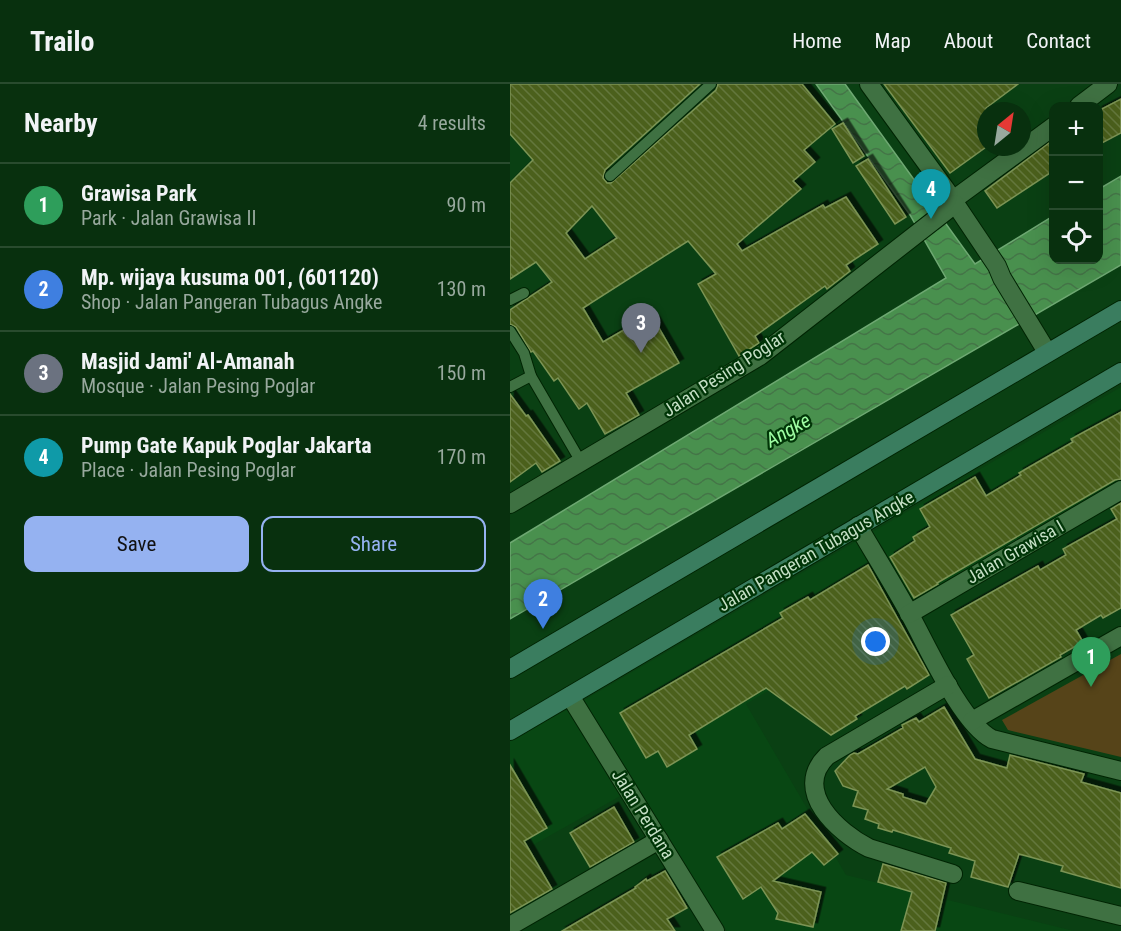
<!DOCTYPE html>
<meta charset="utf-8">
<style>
:root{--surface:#08300e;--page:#163c1c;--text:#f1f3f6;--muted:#98a99e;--line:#294b2e;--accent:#95b2f1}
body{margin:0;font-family:"Roboto Condensed",sans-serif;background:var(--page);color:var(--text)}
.controls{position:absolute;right:18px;top:18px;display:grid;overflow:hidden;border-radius:12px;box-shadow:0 6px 24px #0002}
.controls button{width:54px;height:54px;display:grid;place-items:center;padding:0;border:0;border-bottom:2px solid var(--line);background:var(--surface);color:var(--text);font:30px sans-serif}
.compass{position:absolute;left:467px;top:18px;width:54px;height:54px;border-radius:50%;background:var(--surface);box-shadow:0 6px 24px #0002;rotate:30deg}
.you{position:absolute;left:366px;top:558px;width:21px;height:21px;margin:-15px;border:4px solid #fff;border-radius:50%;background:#1a73e8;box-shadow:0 0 0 9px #1a73e833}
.badge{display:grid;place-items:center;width:39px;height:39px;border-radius:50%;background:var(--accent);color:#fff;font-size:20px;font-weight:700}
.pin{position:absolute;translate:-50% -50px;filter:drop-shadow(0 2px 3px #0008)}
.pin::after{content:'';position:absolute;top:32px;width:21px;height:18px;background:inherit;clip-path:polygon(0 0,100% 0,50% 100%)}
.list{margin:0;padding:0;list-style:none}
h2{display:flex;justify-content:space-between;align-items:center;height:78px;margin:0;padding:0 24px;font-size:26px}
h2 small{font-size:20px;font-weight:400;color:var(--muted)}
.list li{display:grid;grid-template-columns:39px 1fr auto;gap:18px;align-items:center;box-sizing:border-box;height:84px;padding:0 24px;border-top:2px solid var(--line)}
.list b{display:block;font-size:22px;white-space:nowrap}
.list p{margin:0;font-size:20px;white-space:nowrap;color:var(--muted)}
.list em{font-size:20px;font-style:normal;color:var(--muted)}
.actions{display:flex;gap:12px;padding:18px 24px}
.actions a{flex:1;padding:14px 0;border:2px solid var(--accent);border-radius:12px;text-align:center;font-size:21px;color:var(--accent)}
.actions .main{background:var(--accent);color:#111}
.icon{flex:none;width:33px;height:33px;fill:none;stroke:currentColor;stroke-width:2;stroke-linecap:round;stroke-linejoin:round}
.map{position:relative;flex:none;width:611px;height:847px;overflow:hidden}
header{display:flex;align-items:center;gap:36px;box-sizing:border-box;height:84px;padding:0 30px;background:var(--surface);border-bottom:2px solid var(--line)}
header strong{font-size:28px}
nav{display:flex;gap:33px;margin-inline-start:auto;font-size:21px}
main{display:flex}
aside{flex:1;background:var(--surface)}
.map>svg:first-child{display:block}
</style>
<header>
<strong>Trailo</strong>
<nav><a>Home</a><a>Map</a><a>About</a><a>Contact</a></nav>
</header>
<main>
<aside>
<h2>Nearby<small>4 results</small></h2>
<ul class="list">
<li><span class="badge" style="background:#2e9e5b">1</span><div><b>Grawisa Park</b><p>Park · Jalan Grawisa II</p></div><em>90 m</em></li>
<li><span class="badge" style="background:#3f7fe0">2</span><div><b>Mp. wijaya kusuma 001, (601120)</b><p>Shop · Jalan Pangeran Tubagus Angke</p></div><em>130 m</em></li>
<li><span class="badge" style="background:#6b7280">3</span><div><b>Masjid Jami' Al-Amanah</b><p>Mosque · Jalan Pesing Poglar</p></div><em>150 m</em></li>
<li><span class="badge" style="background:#0f9aa8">4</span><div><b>Pump Gate Kapuk Poglar Jakarta</b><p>Place · Jalan Pesing Poglar</p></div><em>170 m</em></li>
</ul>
<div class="actions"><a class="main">Save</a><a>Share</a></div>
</aside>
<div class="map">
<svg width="611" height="847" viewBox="0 0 611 847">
<defs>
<pattern id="water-waves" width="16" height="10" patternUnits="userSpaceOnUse" patternTransform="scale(1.5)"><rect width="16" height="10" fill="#49904e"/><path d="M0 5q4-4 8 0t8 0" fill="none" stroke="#447547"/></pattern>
<pattern id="building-back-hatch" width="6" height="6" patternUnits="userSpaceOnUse" patternTransform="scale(1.5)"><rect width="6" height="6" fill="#4c611d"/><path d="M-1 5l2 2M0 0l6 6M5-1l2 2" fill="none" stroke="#64773c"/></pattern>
<filter id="shadow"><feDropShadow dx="4.5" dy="-4.5" stdDeviation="0" flood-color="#0009"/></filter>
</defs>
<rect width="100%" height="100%" fill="#0a4013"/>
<polygon fill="#084713" points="611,303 611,398 236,620 336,791 564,847 217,847 121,706 0,774 0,655 64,622"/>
<polygon fill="#564419" points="611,570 611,673 498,646 492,636"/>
<polygon fill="url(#water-waves)" stroke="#6ea872" stroke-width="1.5" points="306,0 335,0 465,180 543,132 544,176 588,176 589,105 611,92 611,181 0,535 0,459 436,194 400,131"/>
<g fill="url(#building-back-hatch)" stroke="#7c9454" stroke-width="1.5" fill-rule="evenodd" filter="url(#shadow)">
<path d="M0 0H190L95 86 93 94 97 99H101L206 6 208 0H292L325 40 294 66 305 78 283 97 291 105 227 160 232 167 313 121 315 124 336 113 368 160 336 181 340 187 317 205 315 202 245 252 249 259 229 272 188 200 206 190 178 157 73 224 93 258 131 236 135 243 145 237 169 279 116 309 129 331 95 350 77 319 69 325 48 294 44 297 23 267 21 268 6 243 0 240V226L42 198 26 178 0 195V99L23 76 0 50ZM82 122 107 154 75 175 56 149Z"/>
<polygon points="374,0 508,0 476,24 476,63 440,89"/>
<polygon points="611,15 611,49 588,61 588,27"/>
<polygon points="333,39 354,72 343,79 322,45"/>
<polygon points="543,56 543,87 487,124 475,107"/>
<polygon points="358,75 396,133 385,140 346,82"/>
<polygon points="0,310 16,332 18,331 50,377 32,388 26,379 0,398"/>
<polygon points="611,328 611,395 605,396 427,499 428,500 404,514 380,473 405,457 403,453 420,443 410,425 465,393 476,412 511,391 509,389 563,358 561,355"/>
<polygon points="611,419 611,524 593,534 591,531 566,546 573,558 550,571 551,573 479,614 457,575 464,571 441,531 528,482 530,486 556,471 553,465 607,435 601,425"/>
<polygon points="358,481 419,591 397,605 395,602 345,632 347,635 321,651 256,604 179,651 187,665 157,683 148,667 136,674 110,629 273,534 270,529 298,513 300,516"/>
<path d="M434 623 465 675 497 684 500 671 574 690 571 698 611 709V804L551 787 553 782 509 770 498 803 461 793 465 777 439 769 441 764 383 746 382 748 368 744 369 740 355 735 358 726 343 722 348 707 333 702 325 687 340 671 344 669 348 670 393 644 392 641 406 634 409 638ZM415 683 426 703 416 720 393 713V710L377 705Z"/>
<polygon points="0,681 37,744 14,757 42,805 0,829"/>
<polygon points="104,723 124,758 80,783 60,749"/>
<polygon points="295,730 328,770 314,781 302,768 263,797 311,808 303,843 266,835 268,829 251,803 233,815 207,773 268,739 272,745"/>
<polygon points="373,780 436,799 425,847 391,847 402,808 368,798"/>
<polygon points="155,787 177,824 157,835 165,847 52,847 126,804 125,803 136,795 137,797"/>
</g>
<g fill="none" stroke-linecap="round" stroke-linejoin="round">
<defs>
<g id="service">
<polyline points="100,92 201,0"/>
<polyline points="0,216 14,209"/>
<polyline points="0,247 14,269 21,292"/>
<polyline points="0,303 21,292 71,378"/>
</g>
<g id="minor">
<path d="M348 442C365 471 383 500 399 529 417 561 451 639 482 655L611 687"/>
<polyline points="399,530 611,406"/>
<path d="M438 601 317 672C281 707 329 749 359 764L443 790"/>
<polyline points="60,612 205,847"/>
<polyline points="462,637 611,552"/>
<polyline points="508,807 611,832"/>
<polyline points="0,842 149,756"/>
</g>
<g id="tertiary">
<polyline points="359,0 436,106 487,182 492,194 537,268"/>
<polyline points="569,22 598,0"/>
<polyline points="443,116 544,42"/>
<polyline points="0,420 250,272 445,120"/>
</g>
<g id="secondary">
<polyline points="0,585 611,226"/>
<polyline points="0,647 611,288"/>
</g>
</defs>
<use href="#service" stroke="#002403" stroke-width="12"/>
<use href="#minor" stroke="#002403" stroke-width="20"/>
<use href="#tertiary" stroke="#002403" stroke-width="20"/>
<use href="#secondary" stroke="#002403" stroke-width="20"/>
<use href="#service" stroke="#3f7142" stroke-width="10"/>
<use href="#minor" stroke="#3f7142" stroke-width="18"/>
<use href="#tertiary" stroke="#3f7142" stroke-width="18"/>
<use href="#secondary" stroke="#3a7d5f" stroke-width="18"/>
</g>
<g text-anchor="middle" stroke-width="4.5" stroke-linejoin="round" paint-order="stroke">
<g font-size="18" fill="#c4dfc5" stroke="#003507">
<text transform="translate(214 290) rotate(-33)" y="6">Jalan Pesing Poglar</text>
<text transform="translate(306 467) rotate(-30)" y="6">Jalan Pangeran Tubagus Angke</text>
<text transform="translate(505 468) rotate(-30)" y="6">Jalan Grawisa I</text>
<text transform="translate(133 730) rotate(58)" y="6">Jalan Perdana</text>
</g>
<g font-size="20" font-style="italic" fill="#9efda3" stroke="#003507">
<text transform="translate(278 346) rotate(-29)" y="7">Angke</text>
</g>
</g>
</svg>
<div class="controls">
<button>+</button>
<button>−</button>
<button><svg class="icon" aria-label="locate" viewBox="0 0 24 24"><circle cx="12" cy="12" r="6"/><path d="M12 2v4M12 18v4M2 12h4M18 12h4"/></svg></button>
</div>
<svg class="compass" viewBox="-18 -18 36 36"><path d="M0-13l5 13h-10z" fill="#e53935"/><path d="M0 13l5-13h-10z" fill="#98a99e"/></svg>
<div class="you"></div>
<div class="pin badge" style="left:581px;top:603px;background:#2e9e5b">1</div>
<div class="pin badge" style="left:33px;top:545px;background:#3f7fe0">2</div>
<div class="pin badge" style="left:131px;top:269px;background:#6b7280">3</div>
<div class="pin badge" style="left:421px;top:135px;background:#0f9aa8">4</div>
</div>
</main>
